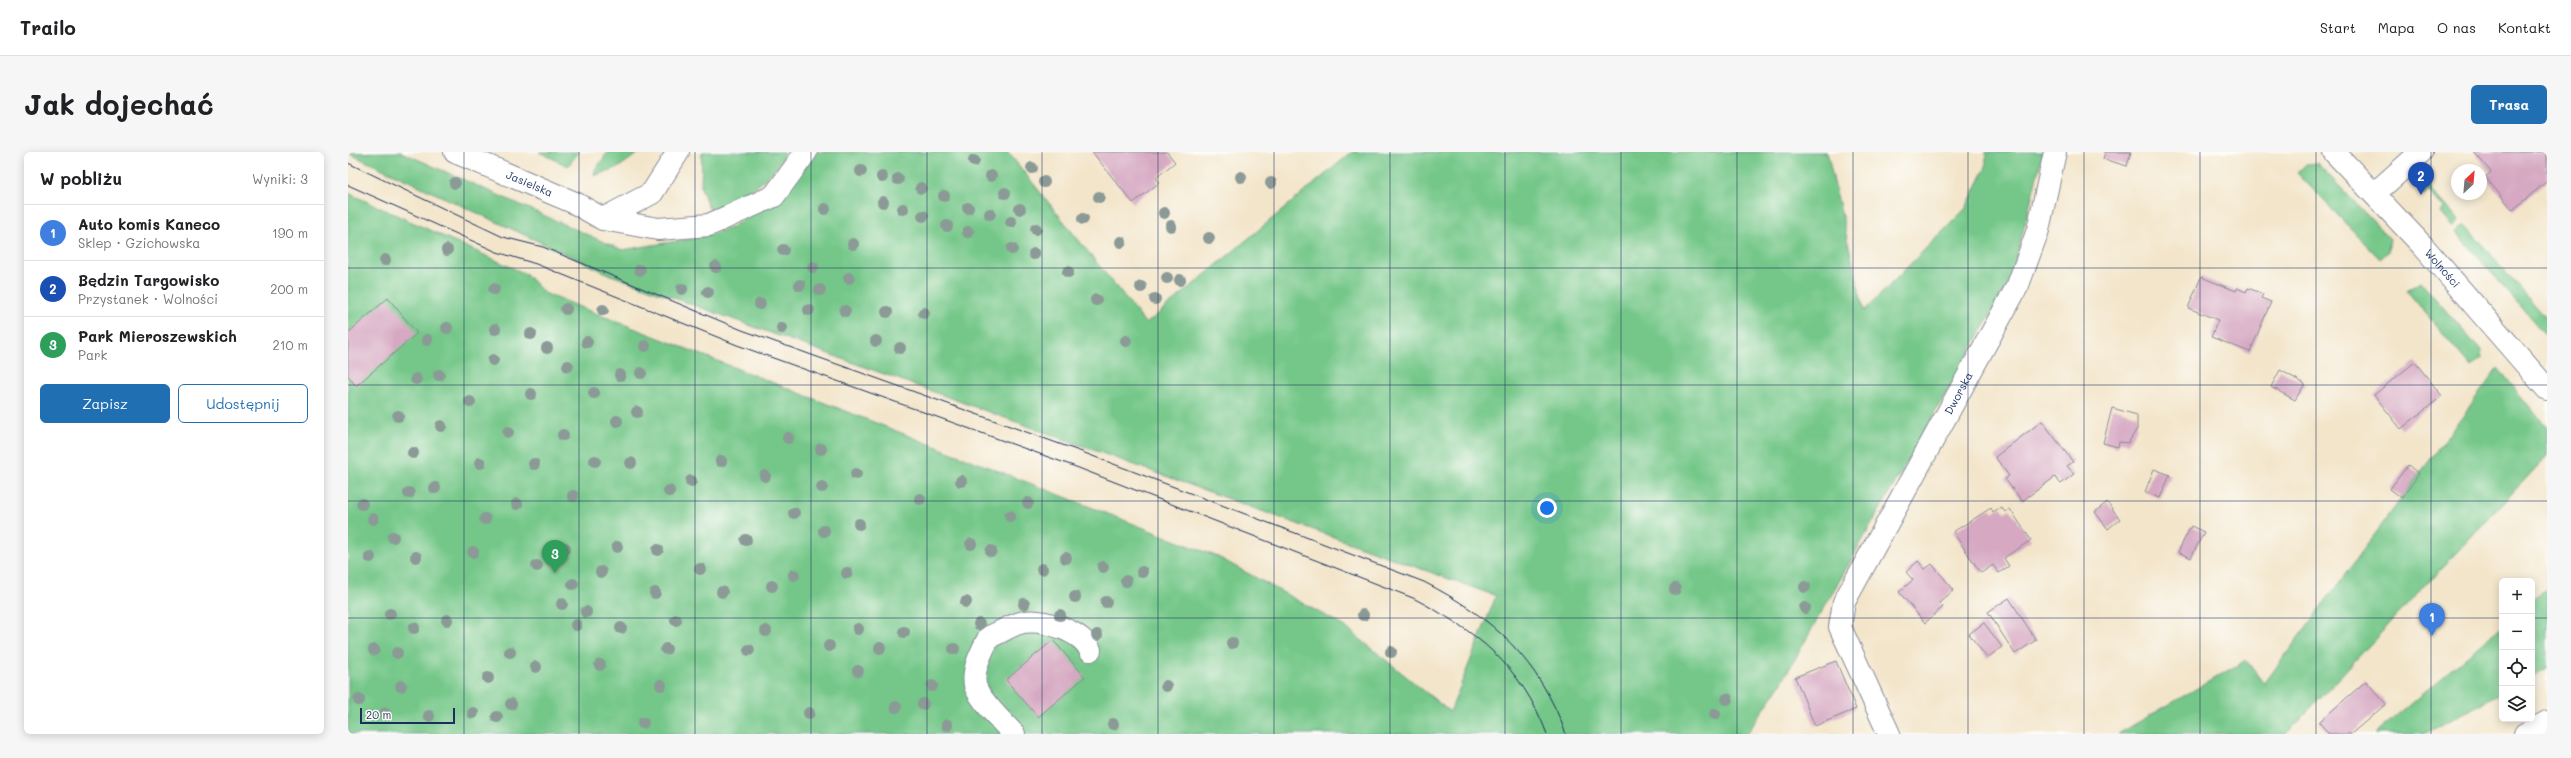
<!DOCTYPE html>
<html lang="pl">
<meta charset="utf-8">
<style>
:root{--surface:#fff;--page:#f6f6f6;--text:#202124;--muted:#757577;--line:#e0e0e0;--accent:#1f6fb2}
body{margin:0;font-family:Mali,sans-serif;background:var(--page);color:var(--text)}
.controls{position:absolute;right:12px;bottom:12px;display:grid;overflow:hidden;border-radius:6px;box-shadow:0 2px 10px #0003}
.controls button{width:36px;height:36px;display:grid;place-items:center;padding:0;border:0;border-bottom:1px solid var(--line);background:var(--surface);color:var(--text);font:20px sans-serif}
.compass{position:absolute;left:2103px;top:12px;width:36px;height:36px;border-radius:50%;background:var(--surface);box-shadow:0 2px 10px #0003;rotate:26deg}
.scale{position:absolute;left:12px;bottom:10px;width:95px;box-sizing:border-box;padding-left:4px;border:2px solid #1b2f5e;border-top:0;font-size:11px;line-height:14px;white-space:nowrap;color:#1b2f5e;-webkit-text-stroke:3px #fdfcf7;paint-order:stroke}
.you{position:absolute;left:1199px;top:356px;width:14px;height:14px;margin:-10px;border:3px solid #fff;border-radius:50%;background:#1a73e8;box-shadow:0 0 0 6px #1a73e833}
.badge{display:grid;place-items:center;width:26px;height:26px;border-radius:50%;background:var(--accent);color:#fff;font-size:13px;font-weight:700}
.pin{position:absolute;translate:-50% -33px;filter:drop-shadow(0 1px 2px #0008)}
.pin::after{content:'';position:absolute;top:21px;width:14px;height:12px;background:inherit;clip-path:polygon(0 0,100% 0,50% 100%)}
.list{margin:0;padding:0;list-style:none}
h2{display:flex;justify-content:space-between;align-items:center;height:52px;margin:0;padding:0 16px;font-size:17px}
h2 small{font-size:13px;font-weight:400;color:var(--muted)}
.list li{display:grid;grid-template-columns:26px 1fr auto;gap:12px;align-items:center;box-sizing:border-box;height:56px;padding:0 16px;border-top:1px solid var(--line)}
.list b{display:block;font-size:15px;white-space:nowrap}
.list p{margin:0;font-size:13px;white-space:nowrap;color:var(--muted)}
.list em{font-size:13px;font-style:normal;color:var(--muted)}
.actions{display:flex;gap:8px;padding:12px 16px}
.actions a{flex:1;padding:9px 0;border:1px solid var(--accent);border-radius:6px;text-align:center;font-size:14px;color:var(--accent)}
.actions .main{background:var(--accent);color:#fff}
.icon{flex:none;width:22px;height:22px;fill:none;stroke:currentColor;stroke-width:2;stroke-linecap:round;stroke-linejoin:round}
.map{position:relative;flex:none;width:2199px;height:582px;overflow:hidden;border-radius:6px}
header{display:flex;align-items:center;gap:24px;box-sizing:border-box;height:56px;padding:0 20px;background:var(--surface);border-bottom:1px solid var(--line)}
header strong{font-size:19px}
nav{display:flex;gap:22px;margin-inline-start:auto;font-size:14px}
.intro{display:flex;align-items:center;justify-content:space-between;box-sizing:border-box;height:96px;padding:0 24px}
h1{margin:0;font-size:28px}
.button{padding:10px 18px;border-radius:6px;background:var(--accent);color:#fff;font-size:14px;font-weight:700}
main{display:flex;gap:24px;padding:0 24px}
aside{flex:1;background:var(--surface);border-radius:6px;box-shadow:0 2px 10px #0003}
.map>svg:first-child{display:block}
</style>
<header>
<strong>Trailo</strong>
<nav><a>Start</a><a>Mapa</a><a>O nas</a><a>Kontakt</a></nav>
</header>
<div class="intro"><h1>Jak dojechać</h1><a class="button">Trasa</a></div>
<main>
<aside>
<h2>W pobliżu<small>Wyniki: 3</small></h2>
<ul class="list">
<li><span class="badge" style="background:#3f7fe0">1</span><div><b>Auto komis Kaneco</b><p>Sklep · Gzichowska</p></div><em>190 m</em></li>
<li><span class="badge" style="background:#1a4fb4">2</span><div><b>Będzin Targowisko</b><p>Przystanek · Wolności</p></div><em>200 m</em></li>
<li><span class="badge" style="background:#2e9e5b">3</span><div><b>Park Mieroszewskich</b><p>Park</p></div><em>210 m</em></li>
</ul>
<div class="actions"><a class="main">Zapisz</a><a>Udostępnij</a></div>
</aside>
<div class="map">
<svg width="2199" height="582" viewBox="0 0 2199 582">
<rect width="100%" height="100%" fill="#fdfcf7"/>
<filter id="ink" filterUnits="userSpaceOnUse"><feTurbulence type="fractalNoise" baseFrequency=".025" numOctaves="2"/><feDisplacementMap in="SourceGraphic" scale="8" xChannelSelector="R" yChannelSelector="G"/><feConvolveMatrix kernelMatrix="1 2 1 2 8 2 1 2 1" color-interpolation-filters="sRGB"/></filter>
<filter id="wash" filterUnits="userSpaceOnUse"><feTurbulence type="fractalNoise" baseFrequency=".012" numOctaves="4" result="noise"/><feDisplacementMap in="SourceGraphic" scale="16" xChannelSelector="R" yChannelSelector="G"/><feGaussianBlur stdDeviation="0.9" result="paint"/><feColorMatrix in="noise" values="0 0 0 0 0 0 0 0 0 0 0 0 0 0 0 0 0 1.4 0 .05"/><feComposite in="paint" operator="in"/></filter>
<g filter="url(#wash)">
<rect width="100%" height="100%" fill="#f3e5ca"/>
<g fill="#75c789" stroke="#487b74">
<polygon points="53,0 274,98 354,85 384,75 423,47 460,0 660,0 798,172 1004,0 1479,0 1516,159 1618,56 1638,15 1638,0 1695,0 1663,127 1431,535 1399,582 0,582 0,41 178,122 196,141 870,405 996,474 1102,560 1148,444 263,123 0,1"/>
<polygon points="191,0 231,0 220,14"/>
<polygon points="260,0 292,0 271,15 246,24 247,18"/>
<path d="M354 0H436C436 7 432 10 428 16 410 37 391 46 366 57H361L353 35Z"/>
<polygon points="1969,11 2042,87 2040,100 2032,107 1949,21 1958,12"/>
<polygon points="2065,17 2111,68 2105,76 2092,61 2096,56 2080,38 2076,43 2057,24"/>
<polygon points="2117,73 2199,167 2199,185 2108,80"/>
<polygon points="2073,130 2133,199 2134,207 2123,215 2059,139"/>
<polygon points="2150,216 2199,276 2199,304 1938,582 1770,582 1898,508 1916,532"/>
<polygon points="2199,436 2199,517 2184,525 2184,448"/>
<polygon points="2154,474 2154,541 2076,582 2027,582"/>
</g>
<g id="blocks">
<g fill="#d6a8c2">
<polygon points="744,0 819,0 827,10 808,26 811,31 785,51"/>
<polygon points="1757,0 1783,0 1779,14 1755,7"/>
<polygon points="2126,0 2199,0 2199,29 2165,58 2137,25 2143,20"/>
<polygon points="1853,125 1888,139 1889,136 1898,140 1900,136 1915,142 1913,146 1923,150 1902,200 1863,185 1870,168 1840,156"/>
<polygon points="40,146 69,181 8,234 0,224 0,181"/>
<polygon points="2067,210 2094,244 2053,277 2026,243"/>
<polygon points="1932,218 1957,232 1947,248 1923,235"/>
<polygon points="1764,256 1789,263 1789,277 1780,291 1771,290 1770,295 1755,291"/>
<polygon points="1694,269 1725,310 1719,314 1726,322 1713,332 1707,325 1674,349 1657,327 1661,324 1647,305"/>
<polygon points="2060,313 2071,322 2054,346 2042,337"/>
<polygon points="1806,317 1822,323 1812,346 1797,340"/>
<polygon points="1759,350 1772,367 1760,377 1747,360"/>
<polygon points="1653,355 1657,360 1662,357 1683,388 1656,406 1661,414 1651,421 1645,413 1633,421 1605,380 1643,356 1645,360"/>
<polygon points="1843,374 1856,380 1843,406 1830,400"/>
<polygon points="1570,409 1577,417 1584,412 1606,438 1591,451 1595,455 1577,471 1551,440 1565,428 1558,420"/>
<polygon points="1661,446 1688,488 1667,502 1640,460"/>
<polygon points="1636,471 1654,495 1639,506 1621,482"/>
<polygon points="705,488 737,525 690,565 658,528"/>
<polygon points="1488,509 1508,557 1467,574 1447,525"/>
<polygon points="2018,529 2038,552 2003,582 1981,582 1971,570"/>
</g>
</g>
</g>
<g filter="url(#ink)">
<use href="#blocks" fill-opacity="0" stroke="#878a94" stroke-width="1"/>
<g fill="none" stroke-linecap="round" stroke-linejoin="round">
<defs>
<g id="minor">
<path id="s1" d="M107 0 227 51 255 67 310 77 361 73 426 44 458 0"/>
<path id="s2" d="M1986 0 2075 94 2199 237"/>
<polyline points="2026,42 2073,0"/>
<polyline points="255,67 304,41 330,0"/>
<path d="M666 582C656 572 630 546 627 533 624 517 634 499 641 485 652 481 664 472 676 470 695 467 734 479 742 498"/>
<path id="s3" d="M1541 582 1492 475 1496 450 1670 133 1690 78 1707 0"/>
<polyline points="2177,582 2199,570"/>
</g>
</defs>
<use href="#minor" stroke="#878a94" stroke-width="24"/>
<use href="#minor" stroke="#fff" stroke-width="22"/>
<g stroke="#1b2f5e" stroke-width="1">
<path d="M0 11 155 85 195 95 394 178 734 300 1076 430C1145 465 1191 508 1218 582"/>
<path d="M0 33 149 100 188 112 389 193 728 315 1065 446C1128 479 1173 513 1199 582"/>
</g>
</g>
<g fill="#8b9a96">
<circle cx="626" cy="9" r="6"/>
<circle cx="684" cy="16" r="6"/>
<circle cx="513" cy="19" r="6"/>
<circle cx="643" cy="24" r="6"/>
<circle cx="534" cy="25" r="6"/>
<circle cx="893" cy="25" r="6"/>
<circle cx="550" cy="27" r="6"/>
<circle cx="696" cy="30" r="6"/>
<circle cx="107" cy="31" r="6"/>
<circle cx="923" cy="31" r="6"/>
<circle cx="573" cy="36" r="6"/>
<circle cx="657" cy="41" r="6"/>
<circle cx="596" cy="44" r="6"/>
<circle cx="751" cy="45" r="6"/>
<circle cx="535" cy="50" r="6"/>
<circle cx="620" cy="56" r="6"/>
<circle cx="477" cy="57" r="6"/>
<circle cx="555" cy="57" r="6"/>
<circle cx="672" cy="57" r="6"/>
<circle cx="816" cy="61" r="6"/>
<circle cx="642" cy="62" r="6"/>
<circle cx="575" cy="64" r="6"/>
<circle cx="735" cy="67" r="6"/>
<circle cx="663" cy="70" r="6"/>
<circle cx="599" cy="74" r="6"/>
<circle cx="823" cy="74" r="6"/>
<circle cx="688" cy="77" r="6"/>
<circle cx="620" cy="80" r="6"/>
<circle cx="861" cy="86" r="6"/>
<circle cx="773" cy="90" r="6"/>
<circle cx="505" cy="92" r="6"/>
<circle cx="664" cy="97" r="6"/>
<circle cx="99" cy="98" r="6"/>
<circle cx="435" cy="98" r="6"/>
<circle cx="686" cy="102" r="6"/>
<circle cx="37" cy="108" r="6"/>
<circle cx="368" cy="115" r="6"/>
<circle cx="465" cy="115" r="6"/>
<circle cx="292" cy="118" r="6"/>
<circle cx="720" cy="120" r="6"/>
<circle cx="501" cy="126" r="6"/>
<circle cx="819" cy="126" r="6"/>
<circle cx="832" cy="128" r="6"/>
<circle cx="452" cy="133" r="6"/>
<circle cx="793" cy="135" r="6"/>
<circle cx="146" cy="137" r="6"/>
<circle cx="334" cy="137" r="6"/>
<circle cx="472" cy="138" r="6"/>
<circle cx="360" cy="140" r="6"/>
<circle cx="807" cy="147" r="6"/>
<circle cx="748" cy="148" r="6"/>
<circle cx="412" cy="152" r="6"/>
<circle cx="218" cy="157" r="6"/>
<circle cx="255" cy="158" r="6"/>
<circle cx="461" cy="158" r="6"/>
<circle cx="497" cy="159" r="6"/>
<circle cx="539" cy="160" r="6"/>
<circle cx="576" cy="161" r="6"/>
<circle cx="99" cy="176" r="6"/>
<circle cx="434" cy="176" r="6"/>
<circle cx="147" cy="177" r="6"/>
<circle cx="183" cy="182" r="6"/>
<circle cx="79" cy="188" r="6"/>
<circle cx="528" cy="189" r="6"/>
<circle cx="778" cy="189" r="6"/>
<circle cx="239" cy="190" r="6"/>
<circle cx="297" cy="194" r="6"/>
<circle cx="199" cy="196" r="6"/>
<circle cx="552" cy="196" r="6"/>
<circle cx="145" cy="208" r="6"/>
<circle cx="220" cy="214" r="6"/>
<circle cx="293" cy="221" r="6"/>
<circle cx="91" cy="223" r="6"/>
<circle cx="272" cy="223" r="6"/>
<circle cx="68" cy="227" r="6"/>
<circle cx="246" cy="241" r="6"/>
<circle cx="183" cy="242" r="6"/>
<circle cx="122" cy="250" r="6"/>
<circle cx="289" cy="260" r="6"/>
<circle cx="50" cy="264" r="6"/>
<circle cx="269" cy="269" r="6"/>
<circle cx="93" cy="274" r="6"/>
<circle cx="160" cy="280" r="6"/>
<circle cx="215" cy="283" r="6"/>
<circle cx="440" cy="286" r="6"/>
<circle cx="473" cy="297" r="6"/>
<circle cx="65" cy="301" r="6"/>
<circle cx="247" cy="309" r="6"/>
<circle cx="373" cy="309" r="6"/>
<circle cx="132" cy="311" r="6"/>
<circle cx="283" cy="311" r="6"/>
<circle cx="186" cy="312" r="6"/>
<circle cx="508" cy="322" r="6"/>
<circle cx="417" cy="324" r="6"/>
<circle cx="343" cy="329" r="6"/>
<circle cx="613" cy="329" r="6"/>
<circle cx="474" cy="335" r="6"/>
<circle cx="87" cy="336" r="6"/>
<circle cx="321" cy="339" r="6"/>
<circle cx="61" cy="341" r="6"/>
<circle cx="225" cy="344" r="6"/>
<circle cx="572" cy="347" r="6"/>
<circle cx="680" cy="351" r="6"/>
<circle cx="14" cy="352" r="6"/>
<circle cx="169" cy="352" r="6"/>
<circle cx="446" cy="361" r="6"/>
<circle cx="662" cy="364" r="6"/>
<circle cx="25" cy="367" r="6"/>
<circle cx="137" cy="367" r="6"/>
<circle cx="511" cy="372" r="6"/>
<circle cx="476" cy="379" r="6"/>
<circle cx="45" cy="385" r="6"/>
<circle cx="398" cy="388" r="6"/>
<circle cx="623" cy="392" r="6"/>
<circle cx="269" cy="395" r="6"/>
<circle cx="217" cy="396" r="6"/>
<circle cx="310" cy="398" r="6"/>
<circle cx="643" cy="399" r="6"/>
<circle cx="125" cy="400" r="6"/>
<circle cx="22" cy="405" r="6"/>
<circle cx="68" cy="405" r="6"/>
<circle cx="718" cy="406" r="6"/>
<circle cx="189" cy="414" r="6"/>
<circle cx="755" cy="415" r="6"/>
<circle cx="352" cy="417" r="6"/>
<circle cx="694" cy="417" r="6"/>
<circle cx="253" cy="420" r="6"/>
<circle cx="794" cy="420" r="6"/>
<circle cx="499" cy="421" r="6"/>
<circle cx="446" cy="423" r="6"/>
<circle cx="778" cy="429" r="6"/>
<circle cx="225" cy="432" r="6"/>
<circle cx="424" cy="434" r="6"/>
<circle cx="1457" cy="435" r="6"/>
<circle cx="1327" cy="437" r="6"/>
<circle cx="374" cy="440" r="6"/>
<circle cx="307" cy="441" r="6"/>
<circle cx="727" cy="445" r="6"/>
<circle cx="618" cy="450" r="6"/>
<circle cx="758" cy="450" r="6"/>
<circle cx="214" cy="452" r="6"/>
<circle cx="676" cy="452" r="6"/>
<circle cx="1457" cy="456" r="6"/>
<circle cx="238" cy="460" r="6"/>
<circle cx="42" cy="462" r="6"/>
<circle cx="712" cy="463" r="6"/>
<circle cx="1015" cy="463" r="6"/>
<circle cx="99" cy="468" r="6"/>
<circle cx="328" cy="468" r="6"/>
<circle cx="631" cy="472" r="6"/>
<circle cx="228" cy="473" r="6"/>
<circle cx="66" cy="476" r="6"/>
<circle cx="273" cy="476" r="6"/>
<circle cx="510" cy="477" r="6"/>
<circle cx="418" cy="479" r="6"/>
<circle cx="556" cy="480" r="6"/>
<circle cx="749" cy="483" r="6"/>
<circle cx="884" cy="491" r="6"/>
<circle cx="481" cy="494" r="6"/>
<circle cx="532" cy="496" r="6"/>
<circle cx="318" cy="497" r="6"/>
<circle cx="606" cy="497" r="6"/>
<circle cx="26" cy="498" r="6"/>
<circle cx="401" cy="498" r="6"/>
<circle cx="162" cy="500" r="6"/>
<circle cx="1043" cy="500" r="6"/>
<circle cx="49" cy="501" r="6"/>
<circle cx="252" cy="513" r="6"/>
<circle cx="188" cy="515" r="6"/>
<circle cx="510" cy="519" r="6"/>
<circle cx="140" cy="526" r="6"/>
<circle cx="313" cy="533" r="6"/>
<circle cx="53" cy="534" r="6"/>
<circle cx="584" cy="534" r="6"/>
<circle cx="818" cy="534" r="6"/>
<circle cx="1379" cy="547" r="6"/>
<circle cx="11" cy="548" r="6"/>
<circle cx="163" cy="552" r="6"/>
<circle cx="575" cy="552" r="6"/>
<circle cx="548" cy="555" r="6"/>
<circle cx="37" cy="561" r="6"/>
<circle cx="125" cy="561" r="6"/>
<circle cx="461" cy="561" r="6"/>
<circle cx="1367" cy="562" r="6"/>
<circle cx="81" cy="564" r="6"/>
<circle cx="149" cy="565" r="6"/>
<circle cx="295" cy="571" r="6"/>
<circle cx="765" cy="572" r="6"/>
<circle cx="599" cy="573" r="6"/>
</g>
</g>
<path fill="none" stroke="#1b2f5e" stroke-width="1" stroke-opacity="0.55" d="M116 0V582M231 0V582M347 0V582M463 0V582M579 0V582M694 0V582M810 0V582M926 0V582M1042 0V582M1157 0V582M1273 0V582M1389 0V582M1505 0V582M1620 0V582M1736 0V582M1852 0V582M1968 0V582M2083 0V582M0 116H2199M0 233H2199M0 349H2199M0 466H2154M2184 466H2199"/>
<g text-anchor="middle" stroke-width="4" stroke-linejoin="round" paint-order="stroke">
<g font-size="11" fill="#1b2f5e" stroke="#fdfcf7">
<text dy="4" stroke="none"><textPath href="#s1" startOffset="81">Jasielska</textPath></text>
<text dy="4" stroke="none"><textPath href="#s2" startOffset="159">Wolności</textPath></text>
<text dy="4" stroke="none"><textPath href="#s3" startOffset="381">Dworska</textPath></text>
</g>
</g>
</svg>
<div class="controls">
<button>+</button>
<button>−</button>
<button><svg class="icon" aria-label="locate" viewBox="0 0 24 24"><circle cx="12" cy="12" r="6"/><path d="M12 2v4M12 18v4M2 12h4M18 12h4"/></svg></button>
<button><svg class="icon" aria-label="layers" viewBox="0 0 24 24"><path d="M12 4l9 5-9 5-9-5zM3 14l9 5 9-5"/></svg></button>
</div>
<svg class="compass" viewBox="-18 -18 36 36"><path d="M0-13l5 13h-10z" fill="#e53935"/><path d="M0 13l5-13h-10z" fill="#757577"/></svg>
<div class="scale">20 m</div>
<div class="you"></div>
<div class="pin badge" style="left:2084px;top:484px;background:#3f7fe0">1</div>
<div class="pin badge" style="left:2073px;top:43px;background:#1a4fb4">2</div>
<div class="pin badge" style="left:207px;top:421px;background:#2e9e5b">3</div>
</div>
</main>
